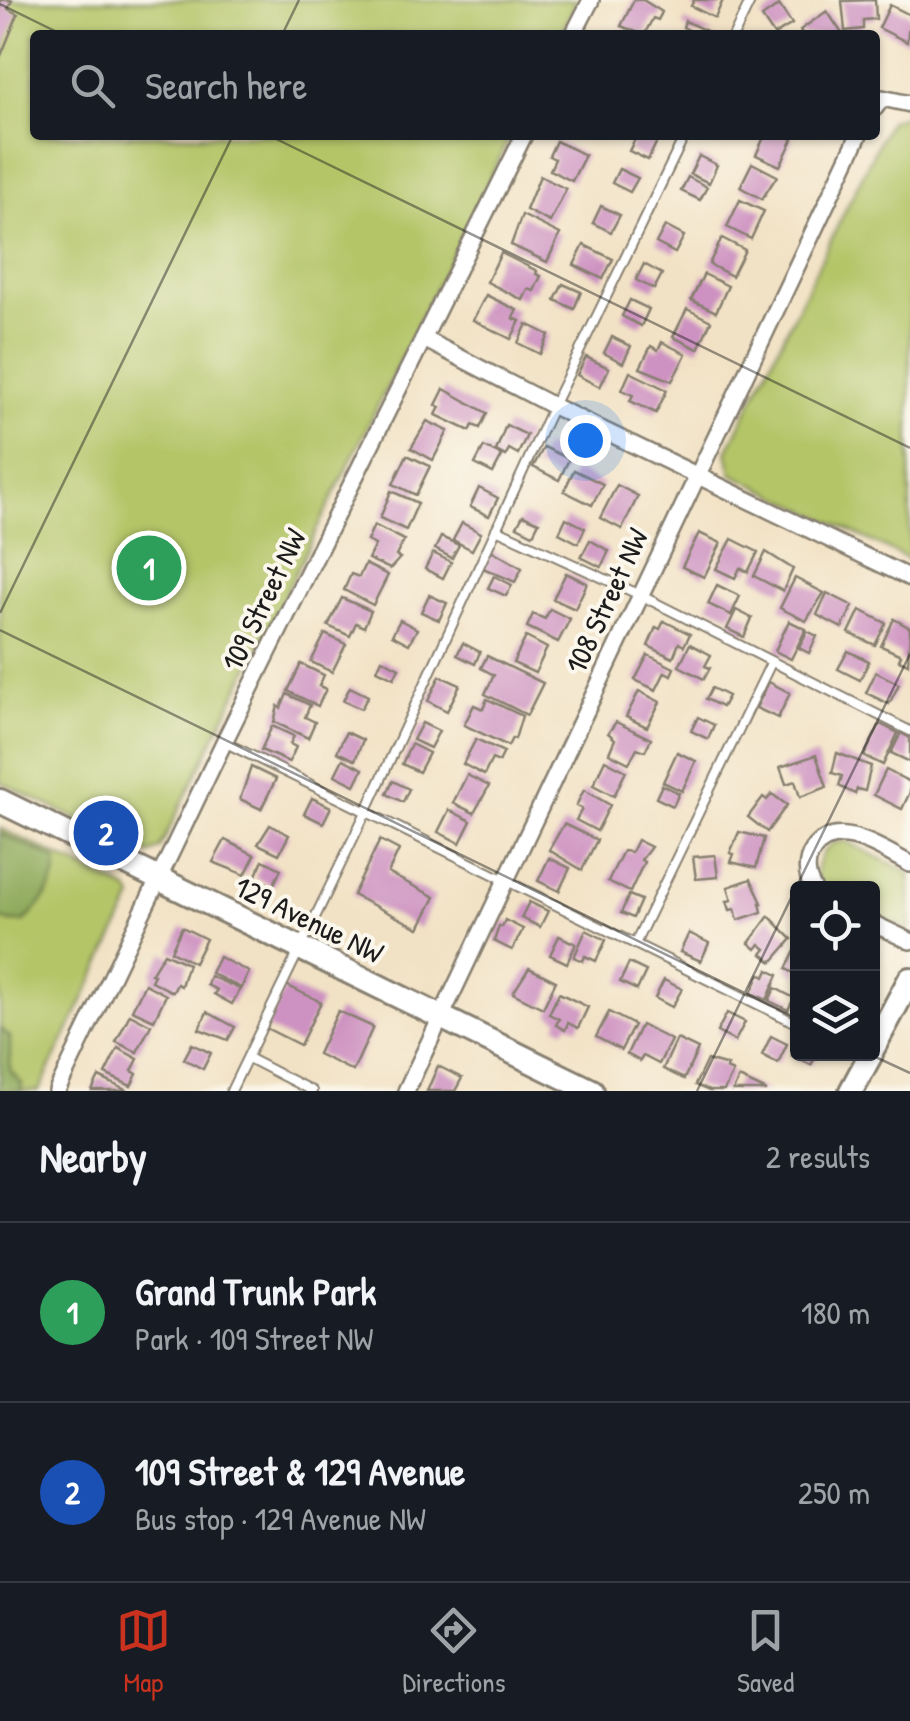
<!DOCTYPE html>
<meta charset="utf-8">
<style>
:root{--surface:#171b24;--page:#20242c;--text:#f1f3f6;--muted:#9ea1a6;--line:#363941;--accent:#c8321e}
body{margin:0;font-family:"Patrick Hand",sans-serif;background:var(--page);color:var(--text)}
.controls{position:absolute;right:30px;bottom:30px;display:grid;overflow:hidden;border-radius:10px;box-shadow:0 2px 8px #0004}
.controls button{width:90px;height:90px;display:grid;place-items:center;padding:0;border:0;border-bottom:2px solid var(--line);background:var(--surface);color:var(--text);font:50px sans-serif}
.you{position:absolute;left:585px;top:440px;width:35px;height:35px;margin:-25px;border:8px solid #fff;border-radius:50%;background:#1a73e8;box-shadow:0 0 0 15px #1a73e833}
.badge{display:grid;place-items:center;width:65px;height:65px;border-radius:50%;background:var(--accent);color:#fff;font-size:32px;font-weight:700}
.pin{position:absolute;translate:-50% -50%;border:5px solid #fff;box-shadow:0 2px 10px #0006}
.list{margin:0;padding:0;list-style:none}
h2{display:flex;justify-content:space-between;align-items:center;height:130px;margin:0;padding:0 40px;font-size:42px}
h2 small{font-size:32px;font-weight:400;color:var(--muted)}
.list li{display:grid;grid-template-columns:65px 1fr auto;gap:30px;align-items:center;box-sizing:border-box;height:180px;padding:0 40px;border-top:2px solid var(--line)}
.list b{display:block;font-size:38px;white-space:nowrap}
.list p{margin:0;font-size:32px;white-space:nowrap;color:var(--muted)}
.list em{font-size:32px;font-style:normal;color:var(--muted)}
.icon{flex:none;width:55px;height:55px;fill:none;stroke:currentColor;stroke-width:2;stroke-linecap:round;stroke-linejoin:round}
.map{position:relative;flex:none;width:910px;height:1091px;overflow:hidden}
.search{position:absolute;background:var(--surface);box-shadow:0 2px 8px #0004;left:30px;right:30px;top:30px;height:110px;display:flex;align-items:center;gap:25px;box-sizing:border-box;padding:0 35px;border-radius:10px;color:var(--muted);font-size:38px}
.sheet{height:490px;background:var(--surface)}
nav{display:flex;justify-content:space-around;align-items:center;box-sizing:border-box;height:140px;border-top:2px solid var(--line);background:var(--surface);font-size:28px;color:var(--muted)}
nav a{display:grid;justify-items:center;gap:5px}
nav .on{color:var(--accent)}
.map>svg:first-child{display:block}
</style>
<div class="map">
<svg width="910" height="1091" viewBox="0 0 910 1091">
<rect width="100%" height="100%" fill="#fbf7ec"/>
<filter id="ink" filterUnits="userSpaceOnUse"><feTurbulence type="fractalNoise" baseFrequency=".01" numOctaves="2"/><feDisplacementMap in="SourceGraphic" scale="20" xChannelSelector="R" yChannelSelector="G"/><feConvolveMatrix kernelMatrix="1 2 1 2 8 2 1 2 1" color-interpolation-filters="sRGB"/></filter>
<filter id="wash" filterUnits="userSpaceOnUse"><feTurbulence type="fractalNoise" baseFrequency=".0048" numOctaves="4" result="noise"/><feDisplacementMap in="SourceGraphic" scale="40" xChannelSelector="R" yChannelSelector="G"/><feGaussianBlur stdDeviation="2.25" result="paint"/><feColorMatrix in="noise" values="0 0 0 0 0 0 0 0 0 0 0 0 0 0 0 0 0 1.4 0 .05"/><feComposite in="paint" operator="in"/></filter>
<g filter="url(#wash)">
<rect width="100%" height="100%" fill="#f2e2c5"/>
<g fill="#b4c568" stroke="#687042" stroke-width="2.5">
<polygon points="0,0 577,0 560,35 35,35 35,135 511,135 160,848 149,854 0,782"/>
<polygon points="903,116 910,119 910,560 732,474 727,452 889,121"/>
<polygon points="0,828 128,890 133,898 39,1091 0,1091"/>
<path d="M845 841 910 873V930L873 914 872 888 819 886C813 869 819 854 833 843Z"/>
</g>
<g fill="#8faa5c" stroke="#56633c" stroke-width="2.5">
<path d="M0 833 56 859C60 884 41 905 24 922H10L0 918Z"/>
<polygon points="0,1028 10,1037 10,1070 22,1084 21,1091 0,1091"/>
</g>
<g id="blocks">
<g fill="#cd92c1">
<polygon points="0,0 12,0 8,9 18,14 0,58"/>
<polygon points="634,0 643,0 662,12 658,20 653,18 644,35 621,26"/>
<polygon points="694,0 723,0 715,18 691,6"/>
<polygon points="875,0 876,19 863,20 863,29 845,31 842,1"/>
<polygon points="779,5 792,24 774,35 762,17"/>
<polygon points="890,5 910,15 907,42 879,28"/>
<polygon points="827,11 843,35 803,35 800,30"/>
<polygon points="685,21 715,35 687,35 689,30 683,27"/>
<polygon points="637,135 660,135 648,160 629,151"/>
<polygon points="765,135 784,135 793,139 780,166 756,155"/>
<polygon points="556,141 585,155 572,181 550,170 555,159 549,156"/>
<polygon points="699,156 717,165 709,183 690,174"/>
<polygon points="752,163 777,176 762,199 740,187"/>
<polygon points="619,169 638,178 630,192 612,183"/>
<polygon points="540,176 566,189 550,222 526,210"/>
<polygon points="688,177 707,187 700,200 681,191"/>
<polygon points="740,200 764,211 751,239 727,227"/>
<polygon points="601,206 620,215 611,232 593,223"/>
<polygon points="522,215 560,234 547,262 511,245"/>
<polygon points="665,226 684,236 675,253 656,243"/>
<polygon points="722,238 745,250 732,276 709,264"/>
<polygon points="584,245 613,259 603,279 574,265"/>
<polygon points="501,253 537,271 536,274 541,276 534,291 528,289 523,300 487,282"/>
<polygon points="644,264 662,274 654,289 636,280"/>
<polygon points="704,274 728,286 716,312 691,300"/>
<polygon points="563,284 581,292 574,309 555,300"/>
<polygon points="486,295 517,310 513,318 520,321 511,339 473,320"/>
<polygon points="630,300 649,309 641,326 622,316"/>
<polygon points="687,309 711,321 698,349 673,337"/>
<polygon points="527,324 549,335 540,354 518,343"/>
<polygon points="612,337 631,346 623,363 604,353"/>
<polygon points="662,342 686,354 672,381 640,368 651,346 658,350"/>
<polygon points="586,357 609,368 600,387 577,375"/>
<polygon points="630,372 667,390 656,413 630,401 633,395 622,390"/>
<polygon points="444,389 487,413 480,428 473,425 470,431 436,415 440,407 436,405"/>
<polygon points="427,421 448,431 433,460 411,448"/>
<polygon points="506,425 527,435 518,454 509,449 506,456 496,451"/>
<polygon points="484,447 502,456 493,473 475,464"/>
<polygon points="544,447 569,459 559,480 533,467"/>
<polygon points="407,455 430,466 416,495 393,484"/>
<polygon points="574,470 603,484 592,505 564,491"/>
<polygon points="617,485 638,496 622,529 600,518"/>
<polygon points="479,488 498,498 489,516 470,507"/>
<polygon points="391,491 418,503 406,530 380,518"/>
<polygon points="523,515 539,522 533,534 517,526"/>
<polygon points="566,518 585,528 578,543 559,533"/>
<polygon points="462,523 481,533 472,550 453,540"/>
<polygon points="374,525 404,540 396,556 400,558 390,569 368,559 375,545 367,541"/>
<polygon points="699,533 721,543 704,577 682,567"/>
<polygon points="441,537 459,545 452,558 435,549"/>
<polygon points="732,539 758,552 748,572 740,568 735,578 716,569"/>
<polygon points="590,540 609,551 601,567 581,557"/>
<polygon points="491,550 522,568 515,582 483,568"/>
<polygon points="766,552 793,569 783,591 754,576"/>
<polygon points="433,553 451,562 443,578 425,569"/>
<polygon points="365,564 388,575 373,605 344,590 351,574 359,577"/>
<polygon points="566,573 587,583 575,609 553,599"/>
<polygon points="494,576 512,585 506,596 488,588"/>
<polygon points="795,578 824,593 806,621 780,608"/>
<polygon points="717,585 740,596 731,615 708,604"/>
<polygon points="827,593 853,606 842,628 817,615"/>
<polygon points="429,595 447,603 439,620 421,612"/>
<polygon points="342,598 371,611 364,627 356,623 350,636 328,626"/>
<polygon points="550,609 570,619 558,642 527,627 533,614 545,619"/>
<polygon points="736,610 752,618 744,637 727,629"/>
<polygon points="860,610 886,623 875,645 849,633"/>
<polygon points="894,619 910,628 908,664 899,660 901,655 881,646"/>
<polygon points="400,620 417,629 409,644 392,635"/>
<polygon points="664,621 690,634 684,646 679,643 673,658 648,646 656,627 660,629"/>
<polygon points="789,621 806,629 791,659 775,651"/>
<polygon points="807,631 817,636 809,653 799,648"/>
<polygon points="325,634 346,644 332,672 311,662"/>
<polygon points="526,637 547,648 535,673 513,663"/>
<polygon points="463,643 480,652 475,664 457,655"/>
<polygon points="690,644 711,655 705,666 710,668 704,679 679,666"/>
<polygon points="848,651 869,661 860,680 838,669"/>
<polygon points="648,655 674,668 671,675 665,672 656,690 635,680"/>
<polygon points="487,656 543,683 527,715 485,694 494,675 481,668"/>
<polygon points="382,659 399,668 394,678 377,670"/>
<polygon points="301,664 324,675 319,686 326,689 318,706 288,691"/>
<polygon points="876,672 899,684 889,704 866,693"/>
<polygon points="440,676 460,685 447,711 428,701"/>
<polygon points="769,682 790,693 778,718 756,708"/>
<polygon points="350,687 368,696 361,709 343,701"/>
<polygon points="712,688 728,696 722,707 706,699"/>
<polygon points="639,691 660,702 647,727 626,717"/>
<polygon points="287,694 310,705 305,717 315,722 308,738 274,722 278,706 281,708"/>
<polygon points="487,699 522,716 515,739 512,738 508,746 464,725 474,705 483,709"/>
<polygon points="698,717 714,725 708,739 691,731"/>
<polygon points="616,722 651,739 645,751 637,748 629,763 609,753 615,739 608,733"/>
<polygon points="422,723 439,731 430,748 413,740"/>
<polygon points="880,724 898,733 883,765 864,756"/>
<polygon points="272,726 294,736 290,744 296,747 289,762 261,750"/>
<polygon points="346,732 363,740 355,760 337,752"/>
<polygon points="901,733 910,738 910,762 891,753"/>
<polygon points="476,739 504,752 499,762 492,759 484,775 463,764"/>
<polygon points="411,744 429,753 419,772 402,764"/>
<polygon points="677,752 696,761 682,791 663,782"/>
<polygon points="837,753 871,766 865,791 857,789 855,794 839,786 842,776 832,773"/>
<polygon points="816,755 827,787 800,797 795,781 786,784 780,767"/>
<polygon points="343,759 363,769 355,785 335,775"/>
<polygon points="605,760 626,771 614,796 593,785"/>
<polygon points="251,767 276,779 261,809 240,799"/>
<polygon points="886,770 910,782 910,792 902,809 874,795"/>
<polygon points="467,775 489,786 474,813 453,803"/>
<polygon points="393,781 409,789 403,802 387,794"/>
<polygon points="662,785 679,793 673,806 656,798"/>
<polygon points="584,790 610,805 597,831 576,820 582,809 576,806"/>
<polygon points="772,794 787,805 767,832 748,817 763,797 767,800"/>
<polygon points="312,798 331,807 323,823 304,814"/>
<polygon points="449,810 471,821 460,843 438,832"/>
<polygon points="564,824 597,840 582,870 549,850"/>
<polygon points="270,825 289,835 279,854 258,844"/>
<polygon points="739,832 764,838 756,868 731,862 734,854 730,853"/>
<polygon points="225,840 255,855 245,875 213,862"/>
<polygon points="380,840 399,850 388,873 435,897 419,928 353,895"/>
<polygon points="637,840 651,847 641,860 644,862 630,892 608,881 623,851 631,852"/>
<polygon points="715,855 718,877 696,879 693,857"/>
<polygon points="549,858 570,868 559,891 538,881"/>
<polygon points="263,860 281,869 273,886 255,877"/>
<polygon points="751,879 762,903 760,903 762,912 738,920 735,909 730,910 727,901 732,900 728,887"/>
<polygon points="629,895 641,900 633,918 621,913"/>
<polygon points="529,902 548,911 540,927 521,918"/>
<polygon points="769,916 792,939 772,962 762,954 766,949 760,944 756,949 749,943"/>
<polygon points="505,920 523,929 512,950 494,941 499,926 502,927"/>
<polygon points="182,927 206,939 194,963 171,951"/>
<polygon points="586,930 606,940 596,961 585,956 583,961 574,957"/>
<polygon points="689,933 709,943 701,961 680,952"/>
<polygon points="559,936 576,944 567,963 550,955"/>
<polygon points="798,945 798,975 786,969"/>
<polygon points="164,953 188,964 181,986 177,984 173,992 151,981 154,975 151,974"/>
<polygon points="219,957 249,972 241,988 211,973"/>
<polygon points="629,963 646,971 637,990 620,982"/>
<polygon points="529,968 556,981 543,1008 513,993"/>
<polygon points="768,970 778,975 767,1000 751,993 760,974 765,977"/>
<polygon points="210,976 240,989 232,1004 214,994 217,990 207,985"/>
<polygon points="664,980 682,989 672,1007 655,998"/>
<polygon points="145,984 166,995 154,1020 132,1010"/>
<polygon points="286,985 321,1002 300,1045 266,1028"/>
<polygon points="775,988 794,998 788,1010 769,1001"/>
<polygon points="559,993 588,1007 578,1028 568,1023 565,1030 556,1025 559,1019 549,1014"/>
<polygon points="338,1011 373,1027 353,1071 318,1054"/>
<polygon points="207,1012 235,1027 228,1040 199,1029"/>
<polygon points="609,1012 634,1025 621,1050 596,1037"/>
<polygon points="727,1013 745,1022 735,1041 717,1032"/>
<polygon points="130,1014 151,1025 137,1052 116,1042"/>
<polygon points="641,1025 671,1040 659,1064 643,1056 640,1061 627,1054"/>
<polygon points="771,1036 787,1044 778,1063 762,1055"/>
<polygon points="677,1039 698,1049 684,1079 663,1069"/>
<polygon points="192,1044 211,1053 203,1069 184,1059"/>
<polygon points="798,1046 798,1054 817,1054 811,1065 792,1056"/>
<polygon points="118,1048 138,1059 132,1071 137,1074 131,1086 105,1074"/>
<polygon points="707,1060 728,1066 726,1069 733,1072 724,1091 709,1091 695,1085"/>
<polygon points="438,1066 462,1078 455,1091 427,1091"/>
<polygon points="99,1077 128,1091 92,1091"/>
<polygon points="739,1078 767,1091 733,1091"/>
</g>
</g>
</g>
<g filter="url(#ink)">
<use href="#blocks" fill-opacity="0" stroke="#877f70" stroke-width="2.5"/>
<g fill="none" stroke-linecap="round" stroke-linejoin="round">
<defs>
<g id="lane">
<polyline points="734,35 751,0"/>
<polyline points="496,529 640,595 910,731"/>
<polyline points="224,742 798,1024"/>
<polyline points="635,944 771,663"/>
<polyline points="248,1058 312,1091"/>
<polyline points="231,1091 365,814 553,406 685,135"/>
</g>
<g id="street">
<polyline points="573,35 591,0"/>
<polyline points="875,108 882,98 910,104"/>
<polyline points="424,339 553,406 910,578"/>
<path d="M813 888C806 876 805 862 813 850 837 816 884 851 910 864"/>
<polyline points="872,923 910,941"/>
<polyline points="57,1091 224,742 524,135"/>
<path d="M406 1091C558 773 708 454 859 135"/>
</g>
<g id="secondary">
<polyline points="0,801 592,1091"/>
<polyline points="872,1050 910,979"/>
<polyline points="851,1091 871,1054"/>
</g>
</defs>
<use href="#lane" stroke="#877f70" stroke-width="12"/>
<use href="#street" stroke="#877f70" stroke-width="20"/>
<use href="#secondary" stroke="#877f70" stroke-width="28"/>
<use href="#lane" stroke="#fff" stroke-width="8"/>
<use href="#street" stroke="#fff" stroke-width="15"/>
<use href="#secondary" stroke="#fff" stroke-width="22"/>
</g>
</g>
<path fill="none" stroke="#1c1c1c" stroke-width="2.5" stroke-opacity="0.45" d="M0 4 63 35M282 35 299 0M268 135 910 448M0 613 233 135M0 630 798 1019M869 1054 910 1073M697 1091 910 654"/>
<g text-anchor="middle" stroke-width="8" stroke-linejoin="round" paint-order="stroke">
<g font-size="30" fill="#1c1c1c" stroke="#fbf7ec">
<text transform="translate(264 600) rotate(-64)" y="10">109 Street NW</text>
<text transform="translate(607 601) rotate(-65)" y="10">108 Street NW</text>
<text transform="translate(309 920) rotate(26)" y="10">129 Avenue NW</text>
</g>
</g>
</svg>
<div class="controls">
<button><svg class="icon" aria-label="locate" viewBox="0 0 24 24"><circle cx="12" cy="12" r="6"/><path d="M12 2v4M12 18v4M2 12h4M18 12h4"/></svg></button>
<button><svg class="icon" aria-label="layers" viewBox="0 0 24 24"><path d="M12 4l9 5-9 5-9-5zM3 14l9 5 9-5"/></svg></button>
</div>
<div class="you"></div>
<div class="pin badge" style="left:149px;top:568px;background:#2e9e5b">1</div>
<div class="pin badge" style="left:106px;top:833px;background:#1a4fb4">2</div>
<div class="search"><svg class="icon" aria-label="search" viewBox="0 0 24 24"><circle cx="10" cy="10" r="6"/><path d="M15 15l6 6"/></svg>Search here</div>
</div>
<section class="sheet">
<h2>Nearby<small>2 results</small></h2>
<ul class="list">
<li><span class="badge" style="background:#2e9e5b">1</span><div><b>Grand Trunk Park</b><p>Park · 109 Street NW</p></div><em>180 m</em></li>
<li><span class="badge" style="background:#1a4fb4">2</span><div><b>109 Street &amp; 129 Avenue</b><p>Bus stop · 129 Avenue NW</p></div><em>250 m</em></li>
</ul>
</section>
<nav>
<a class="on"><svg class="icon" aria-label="map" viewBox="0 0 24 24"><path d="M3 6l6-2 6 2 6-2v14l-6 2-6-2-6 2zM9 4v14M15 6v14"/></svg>Map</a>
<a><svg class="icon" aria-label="directions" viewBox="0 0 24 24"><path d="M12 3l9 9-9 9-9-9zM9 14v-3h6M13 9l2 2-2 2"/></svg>Directions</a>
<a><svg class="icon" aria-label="saved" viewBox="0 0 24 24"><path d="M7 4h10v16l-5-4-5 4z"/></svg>Saved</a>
</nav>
